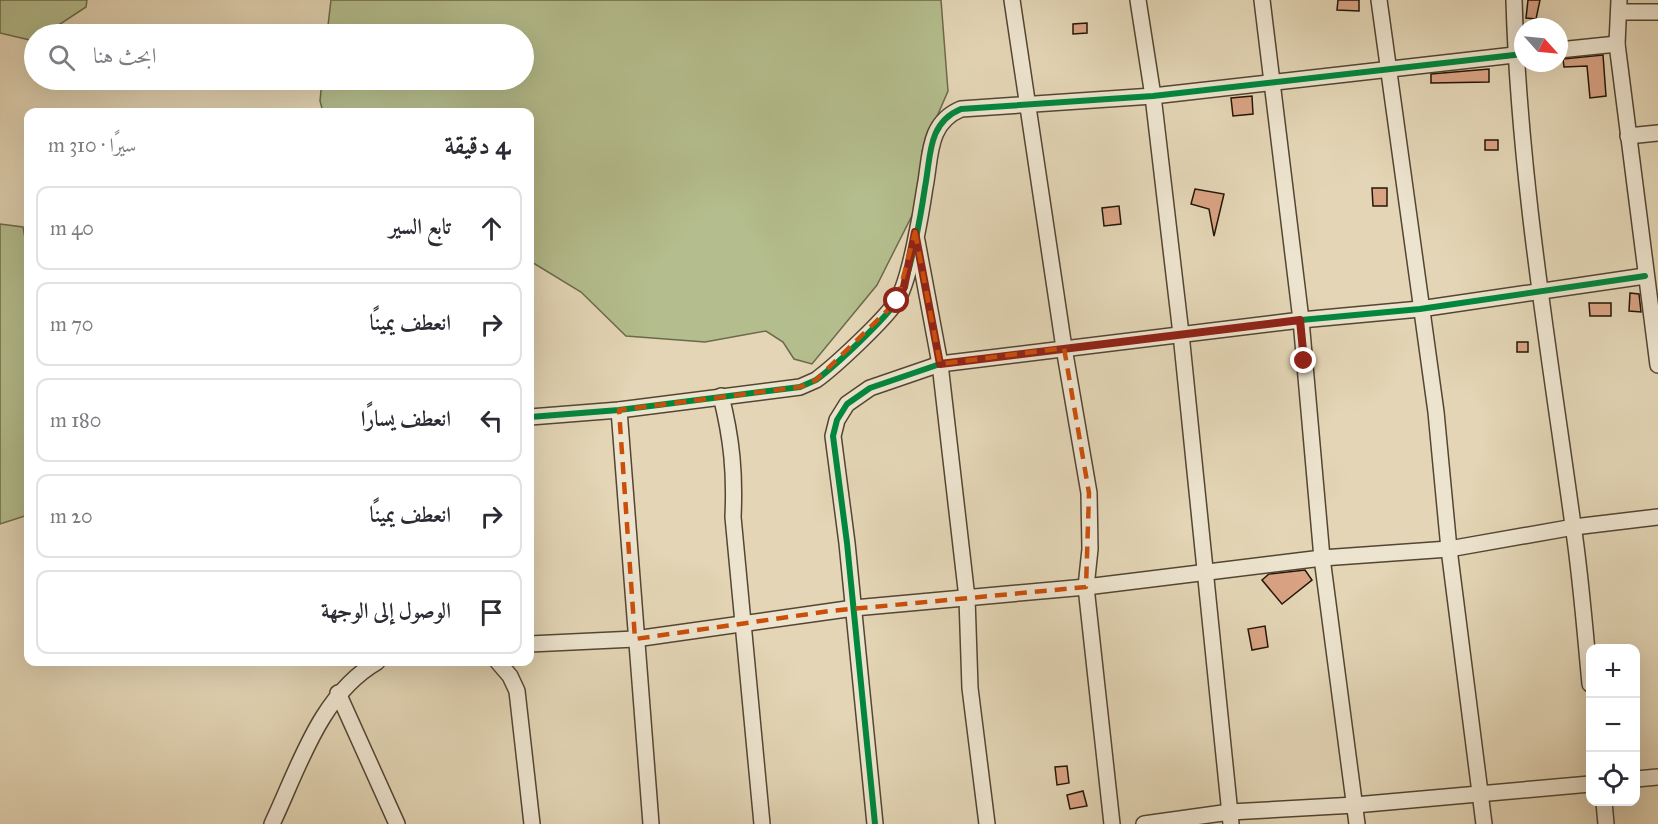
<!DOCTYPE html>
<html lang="ar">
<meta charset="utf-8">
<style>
:root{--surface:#fff;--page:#f7f7f7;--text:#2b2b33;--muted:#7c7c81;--line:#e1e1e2}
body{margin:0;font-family:"IM FELL Great Primer",Amiri,serif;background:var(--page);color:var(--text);direction:rtl}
.controls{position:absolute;right:18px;bottom:18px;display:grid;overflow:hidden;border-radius:12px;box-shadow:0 6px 24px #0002}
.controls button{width:54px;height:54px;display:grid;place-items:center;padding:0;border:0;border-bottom:2px solid var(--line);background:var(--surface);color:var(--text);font:30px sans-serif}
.compass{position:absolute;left:1514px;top:18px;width:54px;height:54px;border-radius:50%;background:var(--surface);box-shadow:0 6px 24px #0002;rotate:117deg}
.stop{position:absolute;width:18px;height:18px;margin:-14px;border:4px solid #8f2418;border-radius:50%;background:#fff}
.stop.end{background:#8f2418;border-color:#fff;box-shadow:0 2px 6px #0008}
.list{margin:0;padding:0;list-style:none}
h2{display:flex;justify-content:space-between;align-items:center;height:78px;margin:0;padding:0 24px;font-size:26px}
h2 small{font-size:20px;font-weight:400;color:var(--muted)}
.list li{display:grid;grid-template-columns:39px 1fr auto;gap:18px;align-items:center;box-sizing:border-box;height:84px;margin:0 12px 12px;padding:0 12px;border:2px solid var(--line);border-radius:12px}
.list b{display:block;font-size:22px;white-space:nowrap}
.list em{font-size:20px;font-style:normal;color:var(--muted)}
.icon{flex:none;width:33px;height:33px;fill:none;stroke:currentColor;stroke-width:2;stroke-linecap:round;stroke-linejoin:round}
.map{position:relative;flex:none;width:1658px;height:824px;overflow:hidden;direction:ltr}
.search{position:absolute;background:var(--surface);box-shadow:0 6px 24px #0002;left:24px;top:24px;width:510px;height:66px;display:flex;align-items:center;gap:15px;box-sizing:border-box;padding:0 21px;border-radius:33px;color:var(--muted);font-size:22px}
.panel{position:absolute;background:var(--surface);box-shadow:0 6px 24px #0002;left:24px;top:108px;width:510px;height:558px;border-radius:12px;direction:rtl}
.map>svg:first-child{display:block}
</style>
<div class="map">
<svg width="1658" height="824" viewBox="0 0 1658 824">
<rect width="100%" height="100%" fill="#e3d5b5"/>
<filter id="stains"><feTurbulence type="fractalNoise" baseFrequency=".00333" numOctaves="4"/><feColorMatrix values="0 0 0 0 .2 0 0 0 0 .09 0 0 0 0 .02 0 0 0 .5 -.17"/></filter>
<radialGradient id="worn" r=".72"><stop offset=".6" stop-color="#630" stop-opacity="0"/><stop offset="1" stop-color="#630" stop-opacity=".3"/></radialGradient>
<g fill="#b4bd8d" stroke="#6c6a4a" stroke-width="1.5">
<polygon points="0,0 87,0 86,7 45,34 34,34 34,41 0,33"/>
<polygon points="331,0 941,0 948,91 922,151 933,174 877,285 812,364 794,359 783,342 766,331 705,342 626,336 581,292 530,261 530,112 323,112 320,101 322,80 524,80 524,34 327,34"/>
<polygon points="0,224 23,227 28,255 28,515 0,524"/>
</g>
<g fill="#d9a384" stroke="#241707" stroke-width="1.5">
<polygon points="1338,0 1359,0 1359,11 1337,10"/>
<polygon points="1528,0 1540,0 1536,19 1526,18"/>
<polygon points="1087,23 1087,33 1073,34 1073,24"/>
<polygon points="1603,55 1606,96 1590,98 1587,66 1564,67 1563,59"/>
<polygon points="1489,69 1489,82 1431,83 1431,74"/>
<polygon points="1252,96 1253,114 1233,116 1231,98"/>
<rect x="1485" y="140" width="13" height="10"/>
<polygon points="1372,188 1387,188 1387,206 1373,206"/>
<polygon points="1195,189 1224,194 1214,236 1209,209 1191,204"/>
<polygon points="1119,206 1121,224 1104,226 1102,208"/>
<polygon points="1630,293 1639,294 1641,312 1629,311"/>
<polygon points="1589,303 1611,303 1611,316 1590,316"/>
<rect x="1517" y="342" width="11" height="10"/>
<polygon points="1305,570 1312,580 1282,604 1262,580 1269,574"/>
<polygon points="1265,626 1268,647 1252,650 1248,629"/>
<polygon points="1067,766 1069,783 1057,785 1055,767"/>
<polygon points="1083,791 1087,806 1070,809 1067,795"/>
</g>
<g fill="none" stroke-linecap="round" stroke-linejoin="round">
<defs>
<g id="minor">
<polyline points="1012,0 1064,348 1089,493 1090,549 1086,587 1112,824"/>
<polyline points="1138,0 1153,96 1181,334 1231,824"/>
<polyline points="1262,0 1301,320 1322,558 1357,824"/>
<polyline points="1379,0 1436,412 1449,549 1484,824"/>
<path d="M1514 0C1519 176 1549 350 1573 525 1581 578 1585 631 1590 684"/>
<polyline points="1619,0 1617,44 1658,365"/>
<polyline points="1619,12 1658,12"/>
<polyline points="1559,50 1617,44"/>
<polyline points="1628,136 1658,133"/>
<polyline points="917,241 940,364 967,598 970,688 987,824"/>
<path d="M721 396C732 440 735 473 733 517L762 824"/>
<polyline points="619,410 651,824"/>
<path d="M530 417 619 410 800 387 816 380C834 367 887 318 898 299 910 278 921 214 925 187 931 157 927 123 961 109L1153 96 1523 54"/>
<polyline points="530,644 635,639 854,608 1086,587 1322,558 1449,549 1574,527 1658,517"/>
<polyline points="498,662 510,676 517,691 532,824"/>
<polyline points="338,693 397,824"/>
<polyline points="1636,779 1658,777"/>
<polyline points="1604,802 1606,824"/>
<path d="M272 824C299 767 320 695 377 662"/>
<polyline points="875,824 847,543 833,436 837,420 847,404 870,388 940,364 1301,320 1420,309 1645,276"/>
<polyline points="1144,824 1230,812 1355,805 1590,784"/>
</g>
</defs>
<use href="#minor" stroke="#544632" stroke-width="18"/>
<use href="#minor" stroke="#ede4cf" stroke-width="15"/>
<defs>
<g id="cycleway">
<path d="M530 417 619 410 800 387 816 380C834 367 887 318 898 299 910 278 921 214 925 187 931 157 927 123 961 109L1153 96 1523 54"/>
<polyline points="875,824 847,543 833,436 837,420 847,404 870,388 940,364 1301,320 1420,309 1645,276"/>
</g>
</defs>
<use href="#cycleway" stroke="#ede4cf" stroke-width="10"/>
<use href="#cycleway" stroke="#00873e" stroke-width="6"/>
</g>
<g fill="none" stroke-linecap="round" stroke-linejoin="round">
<polyline stroke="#8f2418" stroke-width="8" points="897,301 904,287 915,232 940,364 1300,320 1304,361"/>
</g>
<path fill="none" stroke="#cb4f0b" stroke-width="4.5" stroke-dasharray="12 8" stroke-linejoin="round" d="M915 232 940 364 1064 348 1089 493 1086 587 830 611 635 639 619 410 800 387 816 380 897 301Z"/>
<rect width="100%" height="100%" filter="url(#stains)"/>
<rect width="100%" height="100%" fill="url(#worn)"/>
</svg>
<div class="controls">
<button>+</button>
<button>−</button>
<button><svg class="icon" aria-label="locate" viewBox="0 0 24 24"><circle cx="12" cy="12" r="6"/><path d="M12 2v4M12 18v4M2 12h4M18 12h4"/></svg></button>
</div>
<svg class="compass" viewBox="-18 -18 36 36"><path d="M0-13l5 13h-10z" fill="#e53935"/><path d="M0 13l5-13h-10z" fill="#7c7c81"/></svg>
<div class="stop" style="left:897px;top:301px"></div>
<div class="stop end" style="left:1304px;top:361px"></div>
<div class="search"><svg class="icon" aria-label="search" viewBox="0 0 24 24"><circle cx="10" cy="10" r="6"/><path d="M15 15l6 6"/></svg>ابحث هنا</div>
<section class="panel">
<h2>4 دقيقة<small>سيرًا · 310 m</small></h2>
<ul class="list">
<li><svg class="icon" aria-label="ahead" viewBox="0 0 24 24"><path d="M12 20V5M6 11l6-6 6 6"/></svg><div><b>تابع السير</b></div><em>40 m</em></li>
<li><svg class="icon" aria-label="right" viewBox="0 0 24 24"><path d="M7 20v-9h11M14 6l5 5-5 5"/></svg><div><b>انعطف يمينًا</b></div><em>70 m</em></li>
<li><svg class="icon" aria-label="left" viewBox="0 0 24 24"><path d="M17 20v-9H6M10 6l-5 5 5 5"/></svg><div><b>انعطف يسارًا</b></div><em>180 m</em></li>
<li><svg class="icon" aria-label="right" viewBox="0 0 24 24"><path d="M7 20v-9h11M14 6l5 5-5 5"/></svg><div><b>انعطف يمينًا</b></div><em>20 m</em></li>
<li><svg class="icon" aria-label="arrive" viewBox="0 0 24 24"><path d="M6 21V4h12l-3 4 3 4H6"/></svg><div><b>الوصول إلى الوجهة</b></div></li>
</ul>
</section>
</div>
